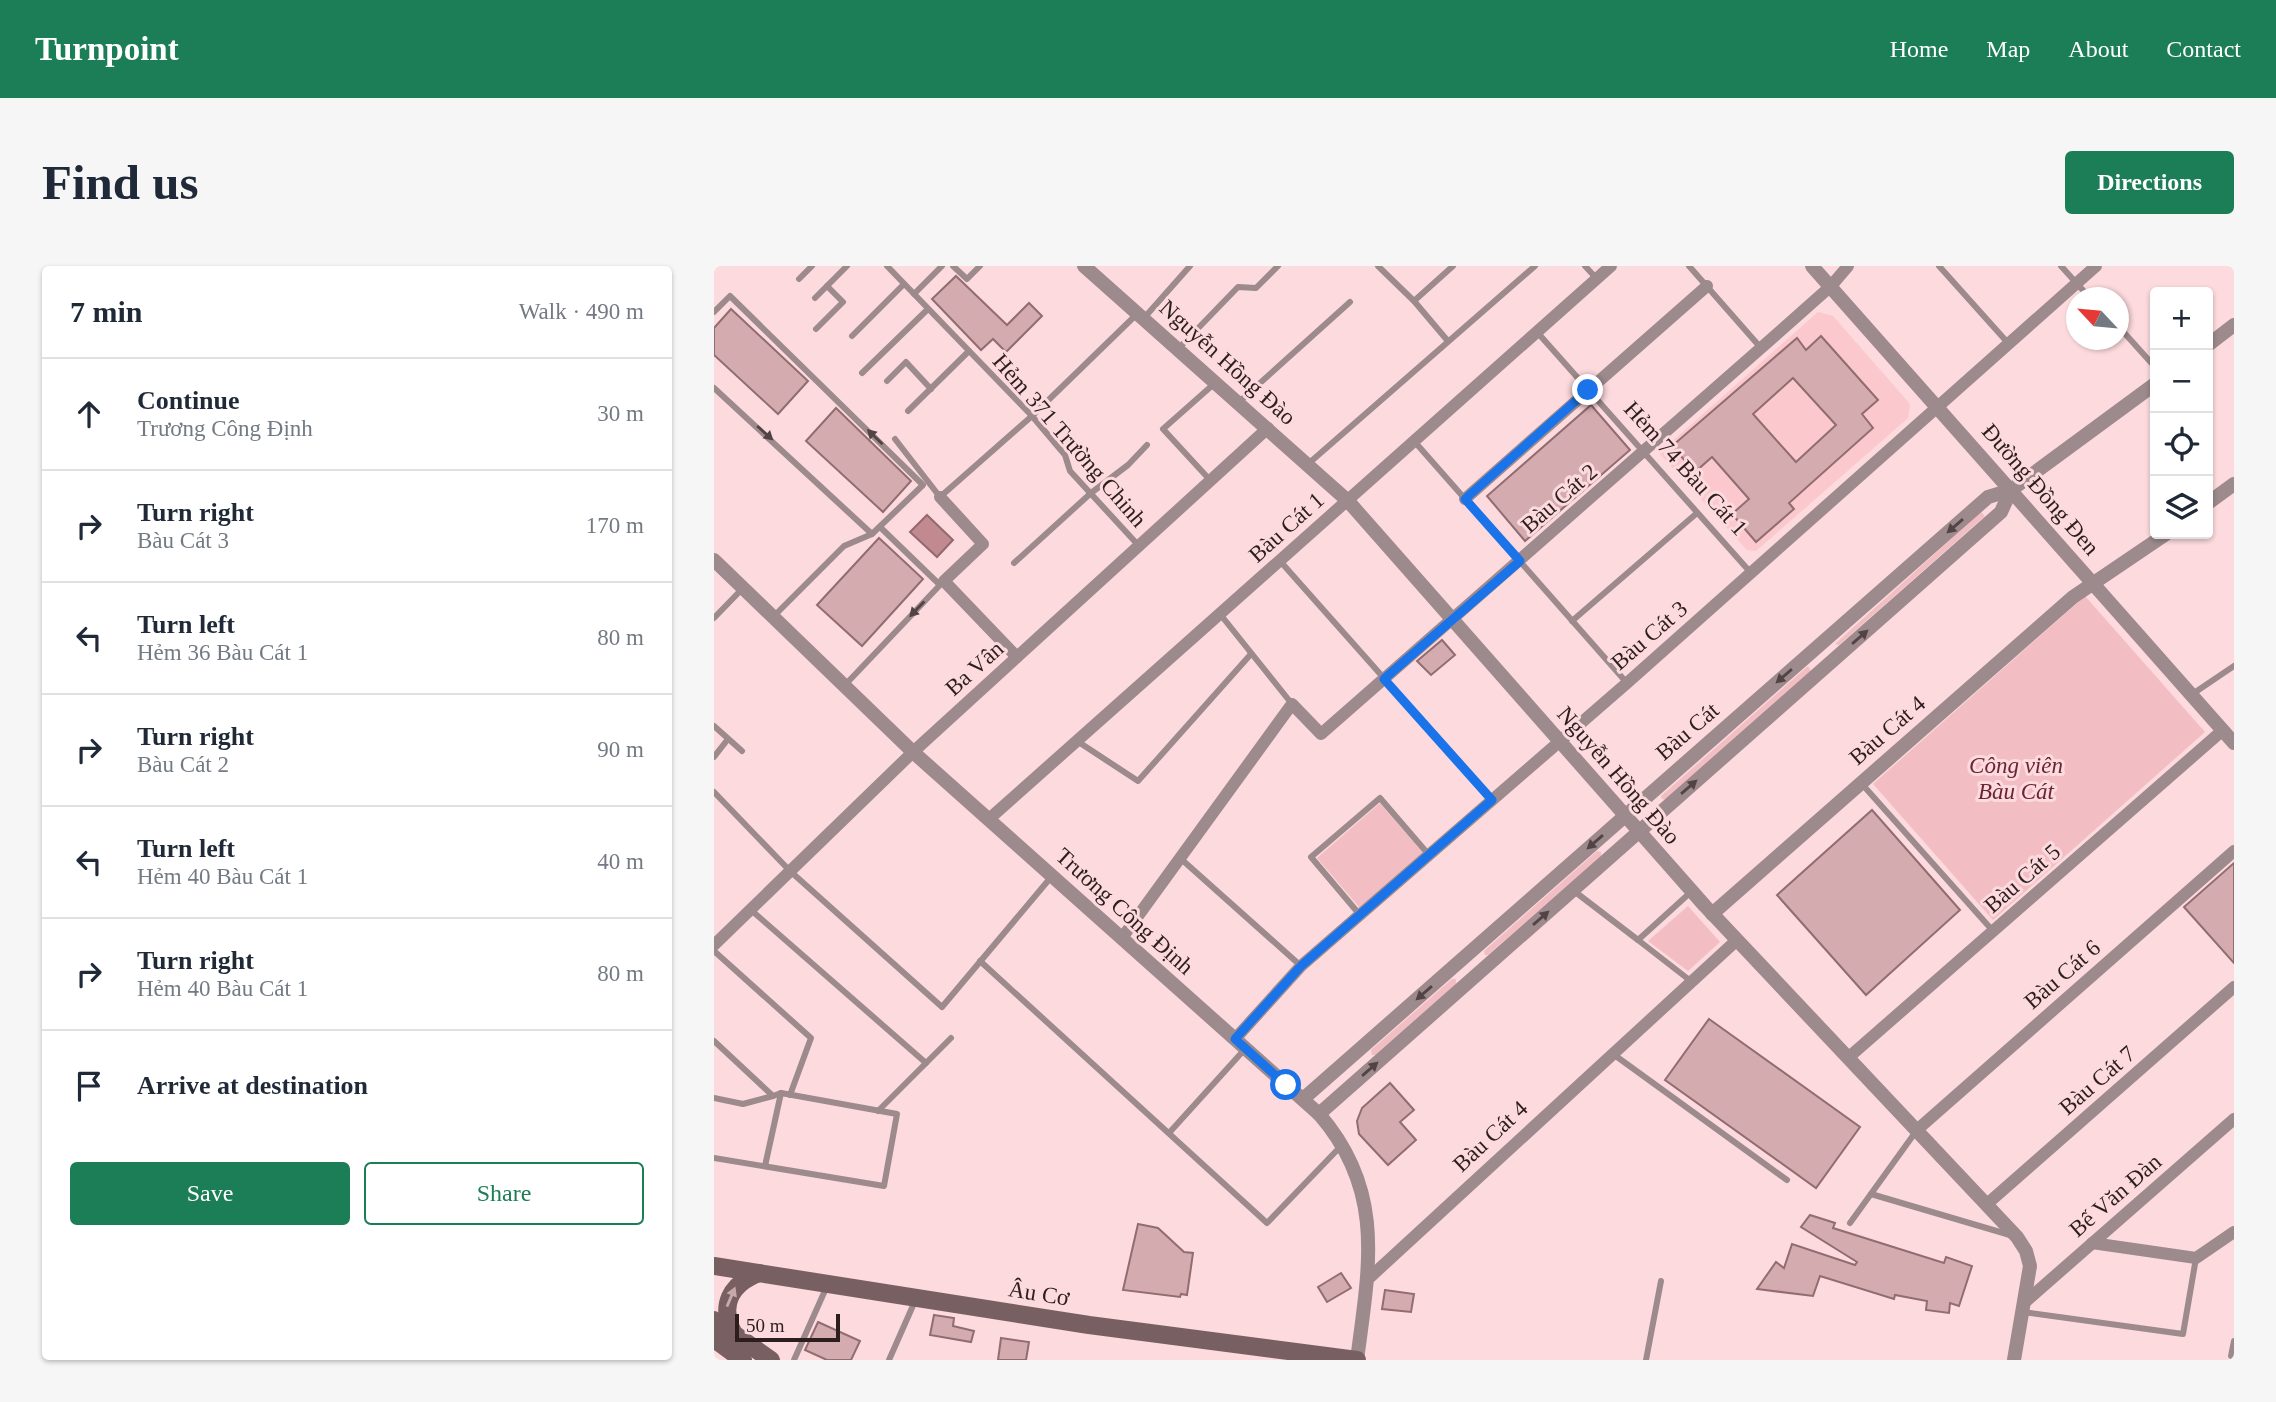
<!DOCTYPE html>
<meta charset="utf-8">
<style>
:root{--surface:#fff;--page:#f6f6f7;--text:#1f2937;--muted:#747a83;--line:#e0e1e3;--accent:#1b7e57}
body{margin:0;font-family:"Times New Roman",serif;background:var(--page);color:var(--text)}
.controls{position:absolute;right:21px;top:21px;display:grid;overflow:hidden;border-radius:7px;box-shadow:0 2px 5px #0004}
.controls button{width:63px;height:63px;display:grid;place-items:center;padding:0;border:0;border-bottom:2px solid var(--line);background:var(--surface);color:var(--text);font:35px sans-serif}
.compass{position:absolute;left:1352px;top:21px;width:63px;height:63px;border-radius:50%;background:var(--surface);box-shadow:0 2px 5px #0004;rotate:296deg}
.scale{position:absolute;left:21px;bottom:18px;width:105px;box-sizing:border-box;padding-left:7px;border:4px solid #2c1d1f;border-top:0;font-size:19px;line-height:24px;white-space:nowrap;color:#2c1d1f;-webkit-text-stroke:5px #fcdadd;paint-order:stroke}
.stop{position:absolute;width:21px;height:21px;margin:-16px;border:5px solid #1a73e8;border-radius:50%;background:#fff}
.stop.end{background:#1a73e8;border-color:#fff;box-shadow:0 2px 7px #0008}
.list{margin:0;padding:0;list-style:none}
h2{display:flex;justify-content:space-between;align-items:center;height:91px;margin:0;padding:0 28px;font-size:30px}
h2 small{font-size:23px;font-weight:400;color:var(--muted)}
.list li{display:grid;grid-template-columns:46px 1fr auto;gap:21px;align-items:center;box-sizing:border-box;height:112px;padding:0 28px;border-top:2px solid var(--line)}
.list b{display:block;font-size:26px;white-space:nowrap}
.list p{margin:0;font-size:23px;white-space:nowrap;color:var(--muted)}
.list em{font-size:23px;font-style:normal;color:var(--muted)}
.actions{display:flex;gap:14px;padding:21px 28px}
.actions a{flex:1;padding:16px 0;border:2px solid var(--accent);border-radius:7px;text-align:center;font-size:24px;color:var(--accent)}
.actions .main{background:var(--accent);color:#fff}
.icon{flex:none;width:38px;height:38px;fill:none;stroke:currentColor;stroke-width:2;stroke-linecap:round;stroke-linejoin:round}
.map{position:relative;flex:none;width:1520px;height:1094px;overflow:hidden;border-radius:7px}
header{display:flex;align-items:center;gap:42px;box-sizing:border-box;height:98px;padding:0 35px;background:var(--accent);color:#fff}
header strong{font-size:33px}
nav{display:flex;gap:38px;margin-inline-start:auto;font-size:24px}
.intro{display:flex;align-items:center;justify-content:space-between;box-sizing:border-box;height:168px;padding:0 42px}
h1{margin:0;font-size:49px}
.button{padding:18px 32px;border-radius:7px;background:var(--accent);color:#fff;font-size:24px;font-weight:700}
main{display:flex;gap:42px;padding:0 42px}
aside{flex:1;background:var(--surface);border-radius:7px;box-shadow:0 2px 5px #0004}
.map>svg:first-child{display:block}
</style>
<header>
<strong>Turnpoint</strong>
<nav><a>Home</a><a>Map</a><a>About</a><a>Contact</a></nav>
</header>
<div class="intro"><h1>Find us</h1><a class="button">Directions</a></div>
<main>
<aside>
<h2>7 min<small>Walk · 490 m</small></h2>
<ul class="list">
<li><svg class="icon" aria-label="ahead" viewBox="0 0 24 24"><path d="M12 20V5M6 11l6-6 6 6"/></svg><div><b>Continue</b><p>Trương Công Định</p></div><em>30 m</em></li>
<li><svg class="icon" aria-label="right" viewBox="0 0 24 24"><path d="M7 20v-9h11M14 6l5 5-5 5"/></svg><div><b>Turn right</b><p>Bàu Cát 3</p></div><em>170 m</em></li>
<li><svg class="icon" aria-label="left" viewBox="0 0 24 24"><path d="M17 20v-9H6M10 6l-5 5 5 5"/></svg><div><b>Turn left</b><p>Hẻm 36 Bàu Cát 1</p></div><em>80 m</em></li>
<li><svg class="icon" aria-label="right" viewBox="0 0 24 24"><path d="M7 20v-9h11M14 6l5 5-5 5"/></svg><div><b>Turn right</b><p>Bàu Cát 2</p></div><em>90 m</em></li>
<li><svg class="icon" aria-label="left" viewBox="0 0 24 24"><path d="M17 20v-9H6M10 6l-5 5 5 5"/></svg><div><b>Turn left</b><p>Hẻm 40 Bàu Cát 1</p></div><em>40 m</em></li>
<li><svg class="icon" aria-label="right" viewBox="0 0 24 24"><path d="M7 20v-9h11M14 6l5 5-5 5"/></svg><div><b>Turn right</b><p>Hẻm 40 Bàu Cát 1</p></div><em>80 m</em></li>
<li><svg class="icon" aria-label="arrive" viewBox="0 0 24 24"><path d="M6 21V4h12l-3 4 3 4H6"/></svg><div><b>Arrive at destination</b></div></li>
</ul>
<div class="actions"><a class="main">Save</a><a>Share</a></div>
</aside>
<div class="map">
<svg width="1520" height="1094" viewBox="0 0 1520 1094">
<rect width="100%" height="100%" fill="#fcdadd"/>
<polygon fill="#fac8cd" points="1104,46 1119,50 1196,138 1194,152 1042,285 1033,284 945,187"/>
<g fill="#f3bec3">
<polygon points="1267,246 1271,250 1125,379 1121,378"/>
<polygon points="1371,330 1491,466 1279,654 1159,518"/>
<polygon points="1094,400 1097,405 952,534 948,533 947,530"/>
<polygon points="666,537 709,587 646,642 603,592"/>
<polygon points="883,585 887,586 887,590 774,689 771,689 770,685"/>
<polygon points="974,640 1006,676 974,705 934,675"/>
<polygon points="738,713 742,713 742,718 661,789 658,789 657,784"/>
</g>
<polygon fill="#c18990" stroke="#94696e" stroke-width="2" points="213,249 239,274 223,291 196,266"/>
<g fill="#d4acb0" stroke="#916c70" stroke-width="2" fill-rule="evenodd">
<polygon points="242,10 293,59 315,37 328,50 292,86 279,73 267,84 218,33"/>
<polygon points="17,43 94,115 64,148 0,89 0,62"/>
<path d="M1107 70 1164 134 1148 148 1159 162 1075 237 1080 243 1042 276 1018 248 1035 233 998 191 981 206 958 180 1083 72 1092 84ZM1079 112 1122 159 1082 196 1039 148Z"/>
<polygon points="877,139 916,184 811,275 773,230"/>
<polygon points="122,142 197,215 169,246 92,175"/>
<polygon points="165,272 209,313 148,380 103,339"/>
<polygon points="728,374 741,389 717,409 703,395"/>
<polygon points="1158,544 1246,644 1152,729 1063,629"/>
<polygon points="1520,597 1520,697 1470,641"/>
<polygon points="995,753 1146,861 1102,922 951,814"/>
<polygon points="676,817 700,844 686,856 702,874 674,899 645,868 643,855 648,842"/>
<polygon points="1096,949 1121,957 1119,962 1230,997 1232,991 1258,1000 1245,1040 1236,1037 1235,1047 1212,1044 1213,1035 1181,1029 1180,1033 1106,1010 1099,1030 1043,1023 1062,996 1070,1002 1078,978 1141,999 1143,996 1087,961"/>
<polygon points="424,958 444,962 470,986 479,987 473,1029 467,1028 466,1031 409,1024"/>
<polygon points="627,1007 637,1022 613,1036 604,1021"/>
<polygon points="671,1024 700,1028 697,1046 668,1043"/>
<polygon points="220,1049 240,1052 239,1060 260,1065 257,1076 216,1069"/>
<polygon points="104,1056 146,1075 137,1094 113,1094 91,1084"/>
<polygon points="287,1072 315,1076 312,1094 284,1094"/>
</g>
<g fill="none" stroke-linecap="round" stroke-linejoin="round">
<g stroke="#9c8a8c" stroke-width="6">
<polyline points="173,0 318,150 351,189 356,205 425,280"/>
<polyline points="239,0 253,13 266,0"/>
<polyline points="664,0 700,35 733,74"/>
<polyline points="871,0 883,13"/>
<polyline points="975,0 1047,82"/>
<polyline points="1225,0 1294,77"/>
<polyline points="1347,0 1376,32"/>
<polyline points="85,13 98,0"/>
<polyline points="200,28 228,0"/>
<polyline points="101,32 133,0"/>
<polyline points="700,35 739,0"/>
<polyline points="0,46 16,30 209,219 158,268 130,280 59,351"/>
<polyline points="430,52 476,0"/>
<polyline points="1405,61 1441,101"/>
<polyline points="102,63 129,36 113,20"/>
<polyline points="823,66 1037,307"/>
<polyline points="138,70 190,18"/>
<polyline points="465,82 524,21 542,22 564,0"/>
<polyline points="148,107 214,43"/>
<polyline points="173,115 192,96 217,123"/>
<polyline points="0,122 158,268"/>
<polyline points="525,136 636,36"/>
<polyline points="194,145 255,85"/>
<polyline points="181,173 226,231 318,150 423,48"/>
<polyline points="700,175 913,417"/>
<polyline points="594,198 821,0"/>
<polyline points="496,214 449,163 501,117"/>
<polyline points="566,295 778,534"/>
<polyline points="300,297 377,227 414,199 433,179"/>
<polyline points="506,348 578,438"/>
<polyline points="0,352 29,322"/>
<polyline points="858,355 983,247"/>
<polyline points="131,419 226,319 166,261"/>
<polyline points="1477,429 1520,400"/>
<polyline points="0,460 28,485"/>
<polyline points="363,475 424,515 537,388"/>
<polyline points="0,491 14,473"/>
<polyline points="1147,517 1279,665"/>
<polyline points="0,526 76,605 228,741 338,610"/>
<polyline points="466,592 587,700"/>
<polyline points="860,625 924,674"/>
<polyline points="37,644 212,797"/>
<polyline points="646,649 597,591 666,532 715,589"/>
<polyline points="0,685 97,772 76,829"/>
<polyline points="266,695 553,957 627,880"/>
<polyline points="978,716 924,674 978,625"/>
<polyline points="0,775 59,830 67,827 183,848 170,920 0,892"/>
<polyline points="899,788 1073,914"/>
<polyline points="0,832 29,838 59,830"/>
<polyline points="164,845 237,772"/>
<polyline points="455,867 531,783"/>
<polyline points="51,900 67,827"/>
<polyline points="1157,928 1296,969"/>
<polyline points="1136,957 1203,864"/>
<polyline points="1309,1046 1469,1068 1482,992"/>
<polyline points="1517,1090 1520,1075"/>
<polyline points="80,1094 113,1020"/>
<polyline points="175,1094 201,1035"/>
<polyline points="932,1094 947,1015"/>
</g>
<g stroke="#9c8a8c" stroke-width="12">
<polyline points="226,231 269,278 230,315 303,391"/>
<polyline points="751,233 993,20"/>
<polyline points="275,553 897,0"/>
<polyline points="408,672 578,438 607,468 1047,82 1117,20 1134,0"/>
<polyline points="0,679 199,486 554,162"/>
<polyline points="521,773 587,700 913,417 1382,0"/>
<polyline points="1135,791 1509,464"/>
<polyline points="1204,863 1520,585"/>
<polyline points="1273,938 1520,721"/>
<polyline points="1378,977 1482,992 1520,966"/>
<polyline points="653,1014 1023,674"/>
<polyline points="1310,1037 1520,853"/>
</g>
<g stroke="#9c8a8c" stroke-width="14">
<polyline points="370,0 634,235 991,640 1303,971 1312,985 1316,1000 1300,1094"/>
<polyline points="1098,0 1520,477"/>
<polyline points="1494,79 1520,59"/>
<polyline points="1494,237 1520,218"/>
<path d="M0 294 199 486 605 848C672 925 655 1001 643 1094"/>
<polyline points="998,648 1359,331 1452,268"/>
<polyline points="589,833 1274,231 1297,224 1441,118"/>
<polyline points="605,848 1287,246 1297,224"/>
</g>
<g stroke="#786062" stroke-width="18">
<polyline points="0,1000 375,1059 643,1094"/>
<polyline points="0,1054 57,1094"/>
<path d="M20 1068C5 1040 16 1018 45 1007"/>
<polyline points="0,1073 29,1094"/>
</g>
</g>
<defs><path id="oneway-solid" d="M-6-.8H1V-3.2L6.5 0L1 3.2V.8H-6Z" transform="scale(1.75)"/></defs>
<g fill="#534345">
<use href="#oneway-solid" transform="translate(51 167) rotate(42)"/>
<use href="#oneway-solid" transform="translate(161 171) rotate(-136)"/>
<use href="#oneway-solid" transform="translate(1241 260) rotate(139)"/>
<use href="#oneway-solid" transform="translate(203 343) rotate(134)"/>
<use href="#oneway-solid" transform="translate(1146 371) rotate(-41)"/>
<use href="#oneway-solid" transform="translate(1070 410) rotate(139)"/>
<use href="#oneway-solid" transform="translate(975 521) rotate(-41)"/>
<use href="#oneway-solid" transform="translate(881 576) rotate(139)"/>
<use href="#oneway-solid" transform="translate(827 652) rotate(-41)"/>
<use href="#oneway-solid" transform="translate(710 727) rotate(139)"/>
<use href="#oneway-solid" transform="translate(656 803) rotate(-41)"/>
</g>
<use fill="#c7a9ac" href="#oneway-solid" transform="translate(17 1031) rotate(-67)"/>
<g fill="none" stroke-linecap="round" stroke-linejoin="round">
<polyline stroke="#1a73e8" stroke-width="9" points="572,819 521,773 587,700 778,534 670,413 806,295 751,233 874,124"/>
</g>
<g text-anchor="middle" stroke-width="6" stroke-linejoin="round" paint-order="stroke">
<g font-size="23" fill="#2c1d1f" stroke="#fcdadd">
<text transform="translate(514 96) rotate(42)" y="8">Nguyễn Hồng Đào</text>
<text transform="translate(356 174) rotate(49)" y="8">Hẻm 371 Trường Chinh</text>
<text transform="translate(972 202) rotate(48)" y="8">Hẻm 74 Bàu Cát 1</text>
<text transform="translate(1327 223) rotate(49)" y="8">Đường Đồng Đen</text>
<text transform="translate(845 232) rotate(-41)" y="8">Bàu Cát 2</text>
<text transform="translate(572 261) rotate(-42)" y="8">Bàu Cát 1</text>
<text transform="translate(935 369) rotate(-41)" y="8">Bàu Cát 3</text>
<text transform="translate(260 402) rotate(-42)" y="8">Ba Vân</text>
<text transform="translate(1173 464) rotate(-41)" y="8">Bàu Cát 4</text>
<text transform="translate(973 465) rotate(-41)" y="8">Bàu Cát</text>
<text transform="translate(905 509) rotate(49)" y="8">Nguyễn Hồng Đào</text>
<text transform="translate(1308 612) rotate(-41)" y="8">Bàu Cát 5</text>
<text transform="translate(411 645) rotate(42)" y="8">Trương Công Định</text>
<text transform="translate(1348 708) rotate(-41)" y="8">Bàu Cát 6</text>
<text transform="translate(1383 814) rotate(-41)" y="8">Bàu Cát 7</text>
<text transform="translate(776 870) rotate(-43)" y="8">Bàu Cát 4</text>
<text transform="translate(1401 929) rotate(-41)" y="8">Bế Văn Đàn</text>
<text transform="translate(325 1027) rotate(9)" y="8">Âu Cơ</text>
</g>
<g font-size="23" font-style="italic" fill="#6a2533" stroke="#fcdadd">
<text x="1302" y="507">Công viên<tspan x="1302" dy="26">Bàu Cát</tspan></text>
</g>
</g>
</svg>
<div class="controls">
<button>+</button>
<button>−</button>
<button><svg class="icon" aria-label="locate" viewBox="0 0 24 24"><circle cx="12" cy="12" r="6"/><path d="M12 2v4M12 18v4M2 12h4M18 12h4"/></svg></button>
<button><svg class="icon" aria-label="layers" viewBox="0 0 24 24"><path d="M12 4l9 5-9 5-9-5zM3 14l9 5 9-5"/></svg></button>
</div>
<svg class="compass" viewBox="-18 -18 36 36"><path d="M0-13l5 13h-10z" fill="#e53935"/><path d="M0 13l5-13h-10z" fill="#747a83"/></svg>
<div class="scale">50 m</div>
<div class="stop" style="left:572px;top:819px"></div>
<div class="stop end" style="left:874px;top:124px"></div>
</div>
</main>
